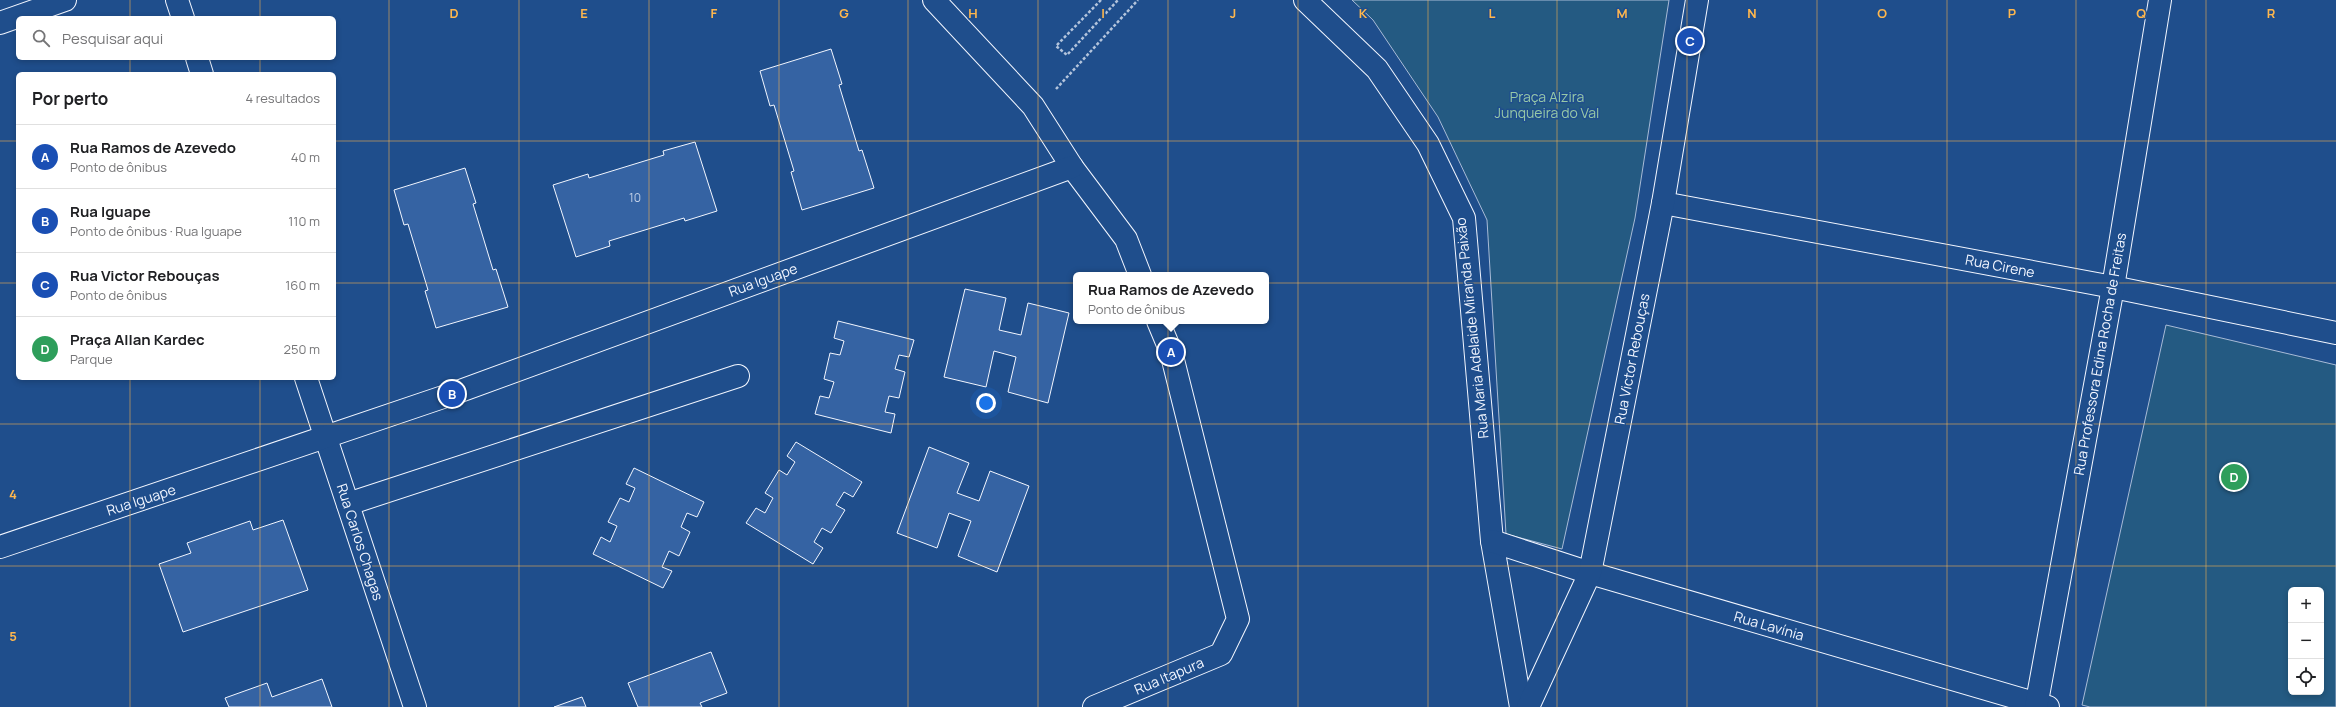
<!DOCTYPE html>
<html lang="pt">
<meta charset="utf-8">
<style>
:root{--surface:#fff;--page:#f2f2f2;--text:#202124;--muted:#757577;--line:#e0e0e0;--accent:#ea580c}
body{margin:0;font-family:Manrope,sans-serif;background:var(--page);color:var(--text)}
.controls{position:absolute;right:12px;bottom:12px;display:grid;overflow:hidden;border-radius:6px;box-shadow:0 2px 6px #0003}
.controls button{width:36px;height:36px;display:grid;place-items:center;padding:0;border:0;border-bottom:1px solid var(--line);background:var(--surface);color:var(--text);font:20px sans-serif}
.you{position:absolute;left:986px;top:403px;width:14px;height:14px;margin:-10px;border:3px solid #fff;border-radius:50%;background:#1a73e8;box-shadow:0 0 0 6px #1a73e833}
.badge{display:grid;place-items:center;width:26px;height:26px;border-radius:50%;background:var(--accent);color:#fff;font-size:13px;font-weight:700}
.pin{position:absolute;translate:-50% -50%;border:2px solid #fff;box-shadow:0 1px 4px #0006}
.popup{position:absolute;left:1073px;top:272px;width:196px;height:52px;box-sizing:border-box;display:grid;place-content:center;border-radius:6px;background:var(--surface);filter:drop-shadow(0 1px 3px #0005);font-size:13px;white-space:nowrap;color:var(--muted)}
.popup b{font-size:15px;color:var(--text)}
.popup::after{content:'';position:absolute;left:50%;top:100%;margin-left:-8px;border:8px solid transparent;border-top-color:var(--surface)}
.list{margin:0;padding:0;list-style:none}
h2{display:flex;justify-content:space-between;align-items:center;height:52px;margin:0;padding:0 16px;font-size:17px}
h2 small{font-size:13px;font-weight:400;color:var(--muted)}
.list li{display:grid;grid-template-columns:26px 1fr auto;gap:12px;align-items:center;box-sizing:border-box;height:64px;padding:0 16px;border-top:1px solid var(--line)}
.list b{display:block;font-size:15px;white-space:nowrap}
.list p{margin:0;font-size:13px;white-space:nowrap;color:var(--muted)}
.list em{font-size:13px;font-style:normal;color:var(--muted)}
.icon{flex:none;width:22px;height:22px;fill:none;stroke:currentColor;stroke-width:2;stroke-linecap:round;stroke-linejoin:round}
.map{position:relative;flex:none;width:2336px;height:707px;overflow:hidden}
.search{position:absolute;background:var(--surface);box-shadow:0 2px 6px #0003;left:16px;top:16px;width:320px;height:44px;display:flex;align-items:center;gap:10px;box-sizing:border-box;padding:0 14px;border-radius:6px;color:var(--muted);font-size:15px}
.panel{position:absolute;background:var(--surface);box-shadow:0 2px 6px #0003;left:16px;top:72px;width:320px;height:308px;border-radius:6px}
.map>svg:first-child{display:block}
</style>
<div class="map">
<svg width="2336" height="707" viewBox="0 0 2336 707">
<rect width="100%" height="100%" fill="#1f4e8c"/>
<g fill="#245a82" stroke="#a8bbd7" fill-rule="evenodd">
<polygon points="1352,0 1669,0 1635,218 1562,549 1506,534 1487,220 1438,117 1373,20"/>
<path d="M2166 325 2336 365V707H2090L2082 705ZM2291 590H2321V692H2291Z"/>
</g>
<g fill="#3563a3" stroke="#f2f6ff">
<polygon points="831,49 842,84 839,85 859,151 862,150 874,188 802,210 791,172 794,171 774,105 770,106 760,71"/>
<polygon points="695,142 717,211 685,221 684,218 609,241 610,246 576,257 553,185 588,174 589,178 664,155 663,151"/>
<polygon points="465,168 476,203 473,204 493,270 496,269 508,307 436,328 425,291 428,290 408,224 404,225 394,190"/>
<polygon points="965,289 1006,298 999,330 1021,335 1028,303 1069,313 1048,403 1008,392 1016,357 994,351 986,387 944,377"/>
<polygon points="838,321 914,340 909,357 899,355 895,369 905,372 899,398 889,396 885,412 895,414 891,433 815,414 820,396 829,398 834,382 824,379 830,353 840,355 844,341 834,338"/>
<polygon points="796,442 862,482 853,497 844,492 836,505 845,510 831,533 822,528 814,542 823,548 813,564 746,523 756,508 765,513 773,498 765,493 779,470 787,475 795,462 787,456"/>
<polygon points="929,447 969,463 957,493 979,501 990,471 1029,486 997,572 958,556 971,521 949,513 937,548 897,533"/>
<polygon points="634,468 704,502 697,517 687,513 681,527 690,532 679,556 669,551 662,567 672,571 663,588 593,554 601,537 610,542 617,526 608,522 620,498 629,502 635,488 626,484"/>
<polygon points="283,520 308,590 183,632 159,564 191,553 187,543 250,521 253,530"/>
<polygon points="711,652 727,693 700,703 702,707 638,707 628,683"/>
<polygon points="322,679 332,707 229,707 225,698 267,683 272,697"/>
<polygon points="582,697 586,707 554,707"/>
</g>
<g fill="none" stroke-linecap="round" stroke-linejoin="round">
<defs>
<g id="minor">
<polyline points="177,0 183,18"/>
<polyline points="934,0 1033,106 1072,167 1126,239 1140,275"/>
<polyline points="1305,0 1377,69 1428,144 1464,218 1492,541 1521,707"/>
<polyline points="0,23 65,0"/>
<polyline points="197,58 202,74"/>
<polyline points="1663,203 2113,287 2336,333"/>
<polyline points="306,378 415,707"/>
<polyline points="348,504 738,376"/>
<polyline points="1492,541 1590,573 2048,707"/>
<polyline points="0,547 452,394 1072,167"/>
<polyline points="1094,707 1221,654 1238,619 1171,352 1158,321"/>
<polyline points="1528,707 1590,573 1663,203 1697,0"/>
<polyline points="2036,707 2113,287 2160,0"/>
</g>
</defs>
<use href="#minor" stroke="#f2f6ff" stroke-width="24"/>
<g stroke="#b3c4dc" stroke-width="2.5" stroke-dasharray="3 2" stroke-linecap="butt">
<polyline points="1101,0 1056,46 1067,55 1118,0"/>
<polyline points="1056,89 1138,0"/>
</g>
<use href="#minor" stroke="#1f4e8c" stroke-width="22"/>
</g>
<path fill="none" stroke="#ffb74d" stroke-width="1" stroke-opacity="0.55" d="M130 0V18M260 0V18M389 0V707M519 0V707M649 0V707M779 0V707M908 0V707M1038 0V707M1168 0V707M1298 0V707M1428 0V707M1557 0V707M1687 0V707M1817 0V707M1947 0V707M2076 0V707M2206 0V707M130 58V74M260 58V74M0 141H18M334 141H2336M0 283H18M334 283H2336M130 378V707M260 378V707M0 424H2336M0 566H2336"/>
<g text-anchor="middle" stroke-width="3" stroke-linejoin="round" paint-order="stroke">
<g font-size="12" fill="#c3d1e8">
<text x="635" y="202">10</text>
</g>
<g font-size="14" fill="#97c8a6" stroke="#1f4e8c">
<text x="1547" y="102">Praça Alzira<tspan x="1547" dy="16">Junqueira do Val</tspan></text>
</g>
<g font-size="14" fill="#f2f6ff" stroke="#1f4e8c">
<text transform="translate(2000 266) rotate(11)" y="5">Rua Cirene</text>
<text transform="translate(763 280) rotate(-20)" y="5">Rua Iguape</text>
<text transform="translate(1472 328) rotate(-96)" y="5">Rua Maria Adelaide Miranda Paixão</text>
<text transform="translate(2100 354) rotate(-80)" y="5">Rua Professora Edina Rocha de Freitas</text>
<text transform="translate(1632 359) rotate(-79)" y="5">Rua Victor Rebouças</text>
<text transform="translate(141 500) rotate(-18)" y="5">Rua Iguape</text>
<text transform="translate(360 542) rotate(72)" y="5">Rua Carlos Chagas</text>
<text transform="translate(1769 626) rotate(16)" y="5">Rua Lavínia</text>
<text transform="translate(1169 676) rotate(-23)" y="5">Rua Itapura</text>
</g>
</g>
<g font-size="13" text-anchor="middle" font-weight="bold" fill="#ffb74d" stroke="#1f4e8c" stroke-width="3" stroke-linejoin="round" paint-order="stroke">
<text x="454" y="18">D</text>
<text x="584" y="18">E</text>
<text x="714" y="18">F</text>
<text x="844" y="18">G</text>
<text x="973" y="18">H</text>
<text x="1103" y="18">I</text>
<text x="1233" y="18">J</text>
<text x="1363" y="18">K</text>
<text x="1492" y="18">L</text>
<text x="1622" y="18">M</text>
<text x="1752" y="18">N</text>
<text x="1882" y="18">O</text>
<text x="2012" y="18">P</text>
<text x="2141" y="18">Q</text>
<text x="2271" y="18">R</text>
<text x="13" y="499">4</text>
<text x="13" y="641">5</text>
</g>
</svg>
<div class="controls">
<button>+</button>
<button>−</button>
<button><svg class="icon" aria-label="locate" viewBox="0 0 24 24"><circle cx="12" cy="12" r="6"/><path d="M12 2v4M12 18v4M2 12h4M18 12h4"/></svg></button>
</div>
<div class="you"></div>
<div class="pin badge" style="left:1171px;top:352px;background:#1a4fb4">A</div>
<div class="popup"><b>Rua Ramos de Azevedo</b>Ponto de ônibus</div>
<div class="pin badge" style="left:452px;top:394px;background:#1a4fb4">B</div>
<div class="pin badge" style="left:1690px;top:41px;background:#1a4fb4">C</div>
<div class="pin badge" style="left:2234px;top:477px;background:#2e9e5b">D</div>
<div class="search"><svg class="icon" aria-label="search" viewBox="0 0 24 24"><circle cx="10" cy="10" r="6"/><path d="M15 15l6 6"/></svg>Pesquisar aqui</div>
<section class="panel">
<h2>Por perto<small>4 resultados</small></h2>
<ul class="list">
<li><span class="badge" style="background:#1a4fb4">A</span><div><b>Rua Ramos de Azevedo</b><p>Ponto de ônibus</p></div><em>40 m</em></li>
<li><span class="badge" style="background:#1a4fb4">B</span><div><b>Rua Iguape</b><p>Ponto de ônibus · Rua Iguape</p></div><em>110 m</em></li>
<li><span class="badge" style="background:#1a4fb4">C</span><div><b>Rua Victor Rebouças</b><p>Ponto de ônibus</p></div><em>160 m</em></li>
<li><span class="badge" style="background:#2e9e5b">D</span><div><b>Praça Allan Kardec</b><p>Parque</p></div><em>250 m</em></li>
</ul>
</section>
</div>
